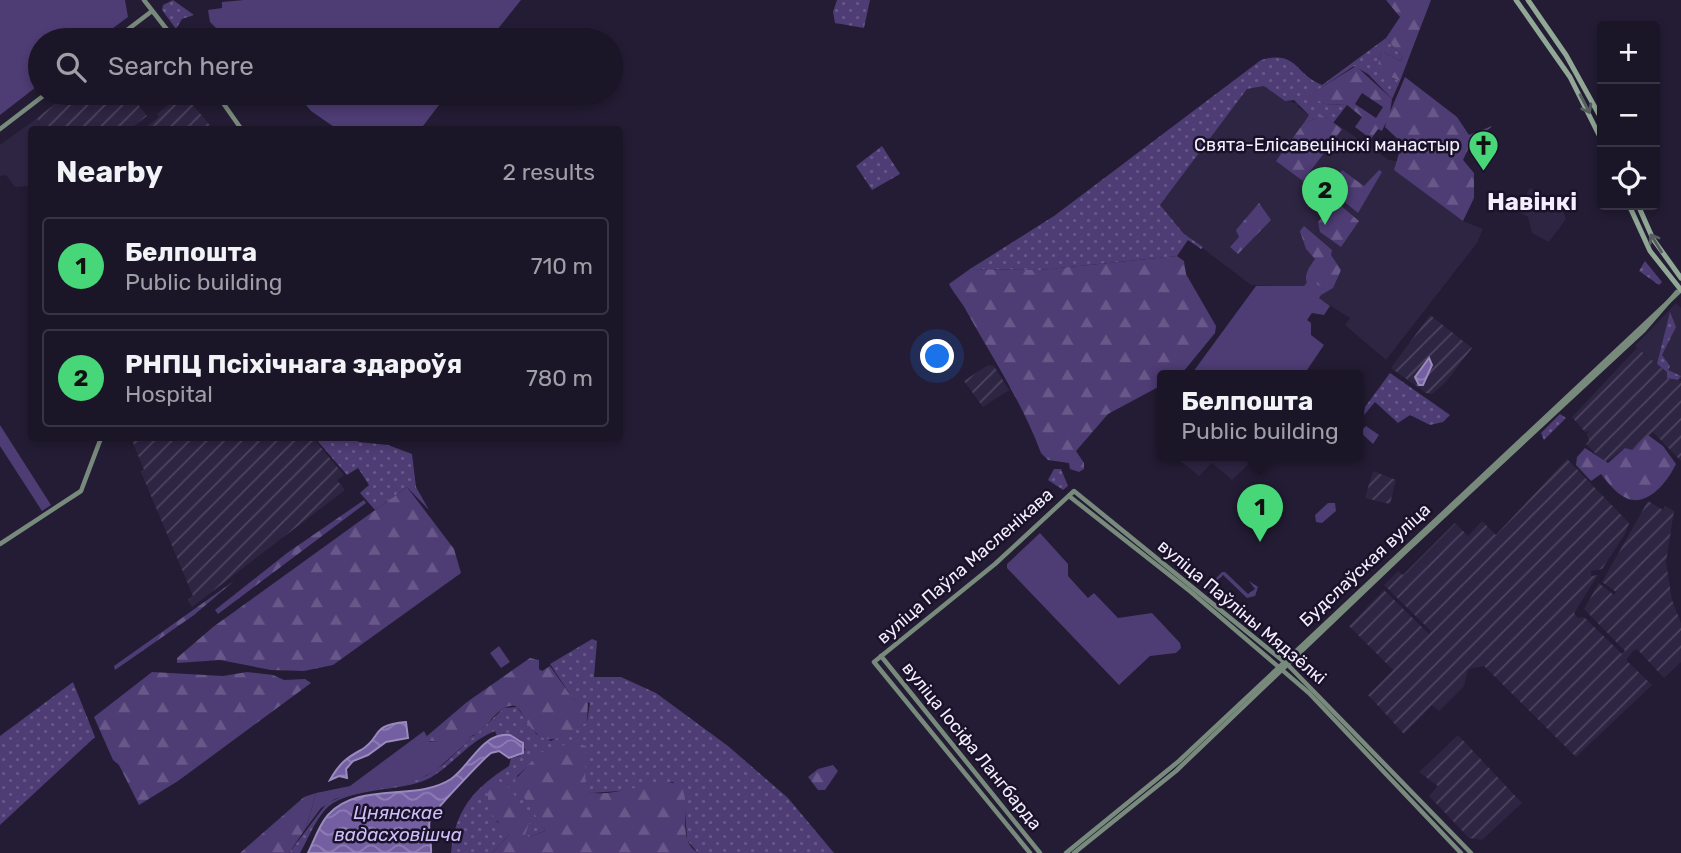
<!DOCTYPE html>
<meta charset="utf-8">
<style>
:root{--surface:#1a1527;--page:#231e2f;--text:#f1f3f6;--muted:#9f9fa7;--line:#383444;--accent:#48d778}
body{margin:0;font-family:Rubik,sans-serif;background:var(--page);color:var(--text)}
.controls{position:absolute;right:21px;top:21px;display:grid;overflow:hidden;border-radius:7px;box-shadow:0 4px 10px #0003}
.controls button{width:63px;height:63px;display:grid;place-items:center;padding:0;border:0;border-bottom:2px solid var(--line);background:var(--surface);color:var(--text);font:35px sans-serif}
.you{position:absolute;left:938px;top:357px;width:24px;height:24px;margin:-18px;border:5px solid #fff;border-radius:50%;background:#1a73e8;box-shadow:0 0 0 10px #1a73e833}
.badge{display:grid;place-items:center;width:46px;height:46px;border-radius:50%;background:var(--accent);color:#111;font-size:23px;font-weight:700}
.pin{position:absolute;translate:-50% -58px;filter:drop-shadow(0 2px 4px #0008)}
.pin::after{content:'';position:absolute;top:37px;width:24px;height:21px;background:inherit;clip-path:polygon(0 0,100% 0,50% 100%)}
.popup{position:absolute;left:1157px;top:370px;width:206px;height:91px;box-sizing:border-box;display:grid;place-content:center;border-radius:7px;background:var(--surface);filter:drop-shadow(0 2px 5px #0005);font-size:23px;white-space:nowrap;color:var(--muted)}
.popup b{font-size:26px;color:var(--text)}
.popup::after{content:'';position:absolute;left:50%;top:100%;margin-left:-14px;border:14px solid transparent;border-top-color:var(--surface)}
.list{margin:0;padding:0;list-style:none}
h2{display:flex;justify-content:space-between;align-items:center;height:91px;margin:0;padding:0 28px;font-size:30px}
h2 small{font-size:23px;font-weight:400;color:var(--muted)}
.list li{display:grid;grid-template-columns:46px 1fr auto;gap:21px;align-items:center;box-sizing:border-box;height:98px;margin:0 14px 14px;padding:0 14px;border:2px solid var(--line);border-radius:7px}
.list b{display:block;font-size:26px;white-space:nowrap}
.list p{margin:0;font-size:23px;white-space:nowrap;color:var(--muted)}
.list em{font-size:23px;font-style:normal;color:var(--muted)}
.icon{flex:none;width:38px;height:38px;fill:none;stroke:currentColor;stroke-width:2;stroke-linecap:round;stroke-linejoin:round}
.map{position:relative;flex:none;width:1681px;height:853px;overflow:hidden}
.search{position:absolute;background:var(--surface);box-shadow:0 4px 10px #0003;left:28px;top:28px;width:595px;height:77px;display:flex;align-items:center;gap:18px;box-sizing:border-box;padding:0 24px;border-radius:38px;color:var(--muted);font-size:26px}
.panel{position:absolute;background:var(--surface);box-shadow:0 4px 10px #0003;left:28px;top:126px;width:595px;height:315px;border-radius:7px}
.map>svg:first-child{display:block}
</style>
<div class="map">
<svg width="1681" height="853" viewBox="0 0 1681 853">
<defs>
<pattern id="industrial-furrows" width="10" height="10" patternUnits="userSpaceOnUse" patternTransform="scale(1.75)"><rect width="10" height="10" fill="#2e2543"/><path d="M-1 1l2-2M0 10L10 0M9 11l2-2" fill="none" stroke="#4d455f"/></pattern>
<pattern id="grass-dots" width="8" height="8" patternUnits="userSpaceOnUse" patternTransform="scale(1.75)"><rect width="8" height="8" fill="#4e3c74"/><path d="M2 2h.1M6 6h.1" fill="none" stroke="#685889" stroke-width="1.8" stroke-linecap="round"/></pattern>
<pattern id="forest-firs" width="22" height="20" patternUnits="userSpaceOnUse" patternTransform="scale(1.75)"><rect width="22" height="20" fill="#4e3c74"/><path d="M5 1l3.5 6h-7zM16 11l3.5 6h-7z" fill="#685889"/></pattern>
<pattern id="water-waves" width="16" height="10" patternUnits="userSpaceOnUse" patternTransform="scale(1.75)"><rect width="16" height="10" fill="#745fa3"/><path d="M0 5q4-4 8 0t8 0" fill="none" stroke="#8f7eb5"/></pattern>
</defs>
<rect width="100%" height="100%" fill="#231c34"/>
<g fill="#2e2543">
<polygon points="1264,86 1285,100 1299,104 1297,106 1309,115 1304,122 1323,115 1389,160 1470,171 1471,203 1463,221 1483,229 1477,243 1386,360 1345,325 1350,318 1318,298 1325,289 1251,285 1184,234 1160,205 1247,89"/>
<polygon points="37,118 41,129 32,130 31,186 15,187 6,175 0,176 0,145"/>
<polygon points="1530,188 1560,203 1566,219 1549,242 1532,233 1528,217 1517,211"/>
<polygon points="1676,303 1681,308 1681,379 1678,380 1667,378 1667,372 1635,346"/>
<polygon points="1180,456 1246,456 1250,463 1232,480 1212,463 1199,476 1178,459"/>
</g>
<g fill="url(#industrial-furrows)">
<polygon points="69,93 129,93 147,116 130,129 42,129 37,118"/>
<polygon points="183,93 213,129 143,129 159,117 157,114"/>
<polygon points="1430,315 1472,348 1445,383 1432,394 1426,393 1391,368"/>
<polygon points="1637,348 1667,372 1667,378 1681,381 1681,461 1653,432 1631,450 1625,448 1605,463 1586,444 1589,441 1587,434 1589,431 1585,432 1572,417"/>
<polygon points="988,365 994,366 1009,390 983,407 964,381"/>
<polygon points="131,438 313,438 344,475 337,480 345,490 192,607 188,600 193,596 141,472 144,470"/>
<polygon points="1567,459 1629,523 1625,534 1602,569 1591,571 1591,576 1598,575 1574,613 1578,618 1584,617 1622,654 1625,651 1584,609 1599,583 1614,595 1616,592 1602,582 1648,501 1663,510 1665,506 1674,511 1666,562 1672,600 1681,623 1681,662 1664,678 1637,649 1633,651 1626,660 1652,685 1576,757 1484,666 1468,669 1464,686 1439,711 1432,705 1404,734 1368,695 1393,670 1349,626 1384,590 1429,634 1431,631 1384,585 1398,571 1403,575 1455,523 1468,536 1482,521 1496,535"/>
<polygon points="1373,471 1396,480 1390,504 1365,498"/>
<polygon points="1458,735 1522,803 1482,840 1469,838 1429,796 1438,786 1419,772"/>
</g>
<g fill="url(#grass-dots)">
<polygon points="173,0 194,15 182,19 176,29 162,10 163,5"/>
<polygon points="837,0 870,0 864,28 835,23 833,12"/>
<path d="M1386 38 1403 58 1400 61 1382 51 1378 63 1392 78 1400 81 1392 99 1368 74 1354 66 1310 95 1325 104 1347 105 1333 123 1323 115 1303 124 1309 115 1294 100 1285 101 1264 86 1247 89 1160 205 1184 234 1203 247 1201 249 1188 240 1177 256 1040 270 970 269 1054 216 1261 60C1298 50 1294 74 1322 85Z"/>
<polygon points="882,146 900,174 872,190 856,166"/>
<polygon points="1645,261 1662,282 1659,285 1639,271"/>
<polygon points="1670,312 1676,327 1662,355 1670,366 1668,370 1681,376 1678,380 1667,378 1667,372 1657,364"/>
<polygon points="1390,373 1450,415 1443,422 1430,425 1410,415 1398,423 1375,402 1364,415 1365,407"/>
<polygon points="1560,414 1566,418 1544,440 1541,433"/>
<polygon points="315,438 353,438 359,442 388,445 412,454 416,487 429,510 407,487 375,510 360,493 369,485 358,468 347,475"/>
<polygon points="1054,469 1061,469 1068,486 1063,490 1048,480"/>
<polygon points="1222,572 1225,572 1248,594 1255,589 1249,581 1258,587 1255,596 1247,598 1223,575 1212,585 1231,606 1241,610 1240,615 1207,588"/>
<path d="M592 639 597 641 594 677H621L656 693 728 746 788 798 834 853H698L687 840 684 793 673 782 632 790 592 793 587 791 559 749 530 764 517 776 545 831 529 837 524 835 530 821H496L506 828 509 835 492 853H451C455 810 473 789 509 766L511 758 520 756 525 750 521 740 508 734 497 736 495 731C469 741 454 764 430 778 402 793 344 786 324 811 314 823 308 839 300 853H289L327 803 346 795 426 776 444 764 504 708 517 707 536 734 551 741 587 722 590 703 573 699 550 664Z"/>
<polygon points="73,682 95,737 0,825 0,736"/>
</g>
<g fill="url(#forest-firs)" fill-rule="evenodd">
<polygon points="1386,0 1431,0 1400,81 1388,76 1378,63 1382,51 1400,61 1403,58 1386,38 1400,17"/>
<path d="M1356 66 1392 99 1390 112 1405 77 1457 117 1469 135 1492 126 1469 147 1463 160 1474 173V198L1463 221 1394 170 1402 143 1385 127 1386 122 1382 131 1378 129 1371 139 1355 127 1362 117 1347 105 1325 104 1309 95ZM1362 93 1383 107 1376 118 1355 104Z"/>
<polygon points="1323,115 1342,129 1303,181 1276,161 1303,124"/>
<polygon points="1342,170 1364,186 1379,170 1382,172 1358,213 1329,189"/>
<polygon points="1327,194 1359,221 1341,247 1320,232 1318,222 1329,210"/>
<polygon points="1259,203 1271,220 1238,254 1230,247 1239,237 1236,230"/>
<path d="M1304 226 1332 250 1331 255 1341 270 1333 288 1321 295C1301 285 1303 275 1315 259L1306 249 1300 231Z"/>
<path d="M1177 256 1184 261 1186 274 1216 326 1215 333 1183 372 1177 376H1162V385L1108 414 1076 451 1084 463V469L1079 472 1070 469 1069 463 1048 460 1041 453C1022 402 993 359 967 312 962 302 954 294 949 284L970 269 1040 270Z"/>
<path d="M1648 435 1663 446 1676 464C1667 483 1644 512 1621 495 1613 490 1607 481 1601 474L1591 481 1576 465 1577 457 1585 448 1608 463 1625 448 1632 450Z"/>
<polygon points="407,487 454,549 461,573 333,665 304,671 271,670 220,660 177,663 177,658 213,627"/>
<polygon points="364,500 366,503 218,614 215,610 287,553"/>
<polygon points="234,581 194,615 115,670 114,666"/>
<path d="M530 658 539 660V669L542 671 550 666 573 699 588 701 587 722C560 738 546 753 525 719 522 714 520 708 515 706 500 703 487 727 476 734 465 740 441 742 428 741L427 736 467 702Z"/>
<polygon points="152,672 223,676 247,672 273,675 284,680 305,679 311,683 178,781 139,805 119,765 113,760 94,717"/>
<path d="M574 742 586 746 585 784 589 792C618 799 656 775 680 785 694 804 674 838 698 853H492L509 835 488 810V790L497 783 507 785 531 818 525 835 529 837 545 831 514 781 539 753Z"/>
<polygon points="833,765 838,771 825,790 818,790 808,777 818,769"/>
<polygon points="316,793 306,828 289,853 240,853 304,797"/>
</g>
<g fill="#4e3c74">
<polygon points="0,0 125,0 128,17 97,40 40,40 40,84 0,115"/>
<polygon points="244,0 521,0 489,40 228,40 210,22 208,10 222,8 222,2"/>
<polygon points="296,93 448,93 420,130 337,129 311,111"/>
<polygon points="1309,280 1325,289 1319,298 1330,306 1324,315 1312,313 1307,320 1311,323 1311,335 1324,345 1303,376 1190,376 1256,286 1304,286"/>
<polygon points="0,425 51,505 42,511 0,446"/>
<polygon points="1366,426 1379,435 1373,444 1360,432"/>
<polygon points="1328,503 1335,503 1336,511 1322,523 1316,522 1315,515"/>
<polygon points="1040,533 1068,564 1068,576 1088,598 1094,593 1118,618 1152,613 1180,643 1181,648 1176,653 1150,656 1119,685 1007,568 1007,564"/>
<polygon points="499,646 510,662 501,668 490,653"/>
<polygon points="424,731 430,742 473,736 480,731 435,771 417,780 335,799 321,808 306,828 316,793 350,786"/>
</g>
<g fill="url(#water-waves)" stroke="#9a8abe" stroke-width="2">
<polygon points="1429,358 1432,365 1423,385 1419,385 1415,377"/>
<path d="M406 722 408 738 386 742 368 755 353 761 346 769 347 778 339 776 330 780C339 764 346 758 361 750 383 737 369 725 406 722Z"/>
<path d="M510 735 523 743V753L509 758 499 751 491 753C484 758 432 813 430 819 427 830 432 842 431 853H308C314 841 319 825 328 815 358 781 416 802 451 779 471 765 482 732 510 735Z"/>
</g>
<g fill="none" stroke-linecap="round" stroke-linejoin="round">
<g stroke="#788a7c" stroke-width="4.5">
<polyline points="144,0 175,40"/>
<polyline points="114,40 152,11"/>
<polyline points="216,93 242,130"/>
<polyline points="0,129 47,93"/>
<polyline points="1069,496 1191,592 1309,693 1461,853"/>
<polyline points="0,544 81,491 101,438"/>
<polyline points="881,656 1040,853"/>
<polyline points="1030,853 874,662 995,564 1074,491 1288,665 1471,853"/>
<polyline points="1066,853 1179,761 1681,290"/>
<polyline points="1074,853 1176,771 1404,553 1644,330 1677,292"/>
</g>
<g stroke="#90a895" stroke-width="5">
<polyline points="1516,0 1570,77 1602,141"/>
<polyline points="1528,0 1566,55 1602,120"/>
<polyline points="1629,205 1650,251 1681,290"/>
<polyline points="1638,205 1653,239 1681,278"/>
</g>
</g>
<defs><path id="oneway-shaft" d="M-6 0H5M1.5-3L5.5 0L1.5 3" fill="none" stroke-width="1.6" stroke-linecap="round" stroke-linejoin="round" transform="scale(1.75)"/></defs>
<g stroke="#555d5f">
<use href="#oneway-shaft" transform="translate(1585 104) rotate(62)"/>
<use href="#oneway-shaft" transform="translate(1656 243) rotate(-122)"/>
</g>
<defs>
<symbol id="church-pin" viewBox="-11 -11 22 30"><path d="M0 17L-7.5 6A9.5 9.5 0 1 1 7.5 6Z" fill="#48d778" stroke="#1a1229"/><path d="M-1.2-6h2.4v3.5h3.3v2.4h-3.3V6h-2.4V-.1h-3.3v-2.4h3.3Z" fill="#111"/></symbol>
</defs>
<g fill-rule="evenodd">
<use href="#church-pin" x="1466" y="128" width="35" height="47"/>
</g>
<g text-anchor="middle" stroke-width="5" stroke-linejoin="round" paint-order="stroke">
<g font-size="18" fill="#f2eefe" stroke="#1a1229" text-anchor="end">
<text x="1460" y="151">Свята-Елісавецінскі манастыр</text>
</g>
<g font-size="18" fill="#f2eefe" stroke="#1a1229">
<text transform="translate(1365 565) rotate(-43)" y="6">Будслаўская вуліца</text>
<text transform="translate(965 566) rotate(-41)" y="6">вуліца Паўла Масленікава</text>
<text transform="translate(1242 612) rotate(40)" y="6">вуліца Паўліны Мядзёлкі</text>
<text transform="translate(972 746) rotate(51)" y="6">вуліца Іосіфа Лангбарда</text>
</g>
<g font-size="19" font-style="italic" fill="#cebff9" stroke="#1a1229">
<text x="398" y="819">Цнянскае<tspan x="398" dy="22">вадасховішча</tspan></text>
</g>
<g font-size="24" font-weight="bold" fill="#f2eefe" stroke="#1a1229">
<text x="1532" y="210">Навінкі</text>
</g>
</g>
</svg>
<div class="controls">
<button>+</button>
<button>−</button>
<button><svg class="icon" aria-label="locate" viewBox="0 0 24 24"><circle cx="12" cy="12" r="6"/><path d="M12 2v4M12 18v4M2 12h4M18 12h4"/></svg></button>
</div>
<div class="you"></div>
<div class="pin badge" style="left:1260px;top:542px">1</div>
<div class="popup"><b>Белпошта</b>Public building</div>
<div class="pin badge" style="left:1325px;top:225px">2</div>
<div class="search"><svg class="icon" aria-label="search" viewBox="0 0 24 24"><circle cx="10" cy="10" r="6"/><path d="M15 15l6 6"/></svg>Search here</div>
<section class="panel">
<h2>Nearby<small>2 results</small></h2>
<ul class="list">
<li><span class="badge">1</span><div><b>Белпошта</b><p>Public building</p></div><em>710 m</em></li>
<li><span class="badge">2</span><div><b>РНПЦ Псіхічнага здароўя</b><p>Hospital</p></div><em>780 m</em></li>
</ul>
</section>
</div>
